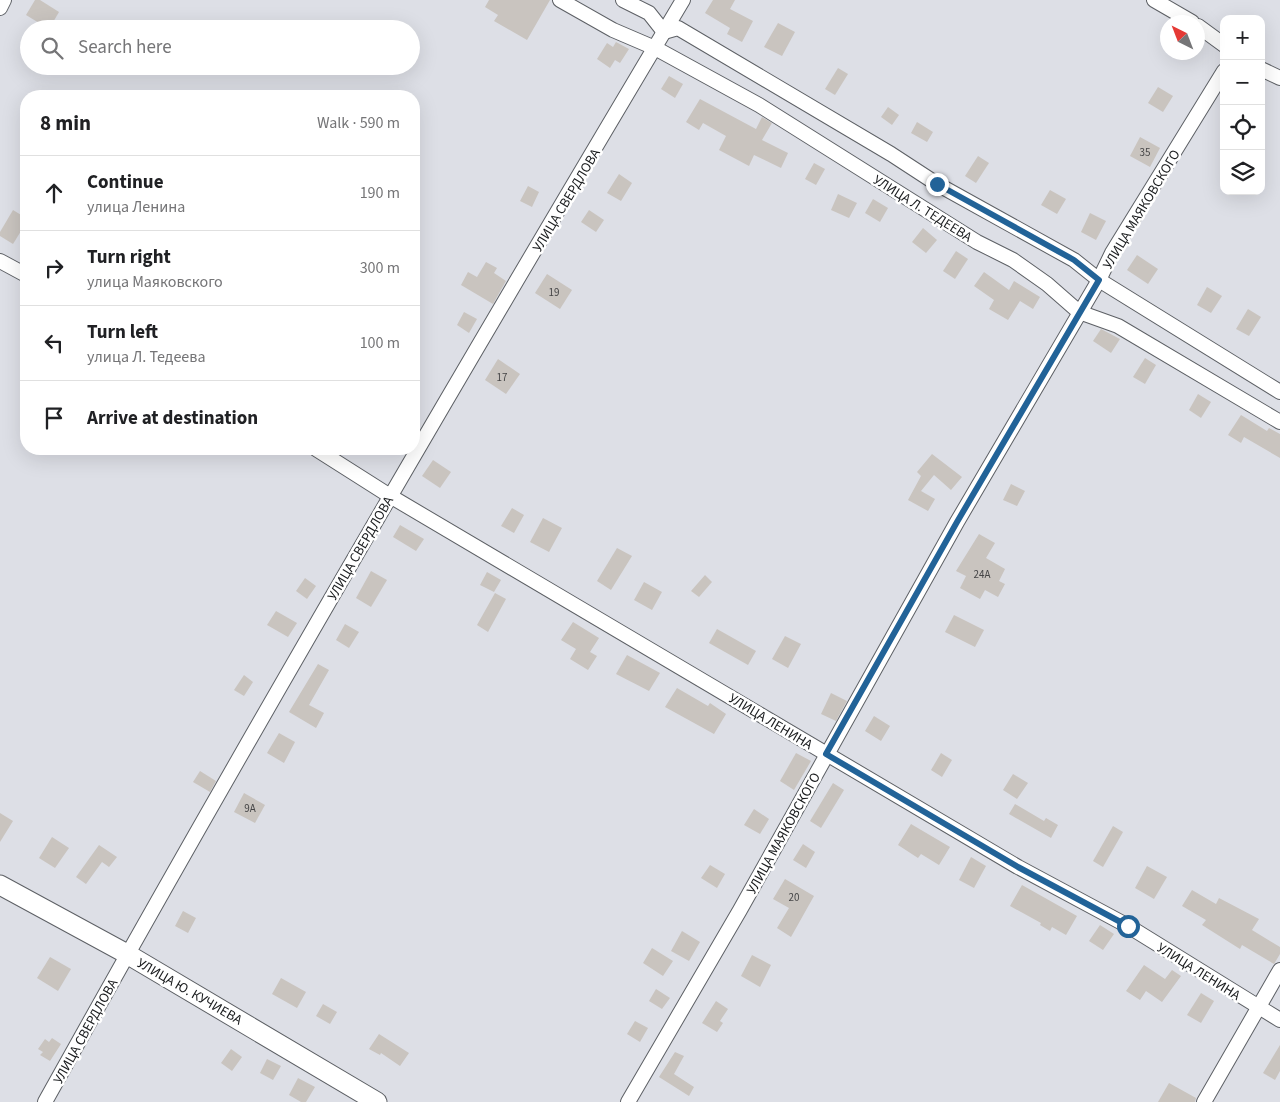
<!DOCTYPE html>
<meta charset="utf-8">
<style>
:root{--surface:#fff;--page:#f6f6f6;--text:#202124;--muted:#757577;--line:#e0e0e0}
body{margin:0;font-family:"Source Sans 3",sans-serif;background:var(--page);color:var(--text)}
.controls{position:absolute;right:15px;top:15px;display:grid;overflow:hidden;border-radius:10px;box-shadow:0 5px 20px #0002}
.controls button{width:45px;height:45px;display:grid;place-items:center;padding:0;border:0;border-bottom:1px solid var(--line);background:var(--surface);color:var(--text);font:25px sans-serif}
.compass{position:absolute;left:1160px;top:15px;width:45px;height:45px;border-radius:50%;background:var(--surface);box-shadow:0 5px 20px #0002;rotate:318deg}
.stop{position:absolute;width:15px;height:15px;margin:-11px;border:4px solid #226398;border-radius:50%;background:#fff}
.stop.end{background:#226398;border-color:#fff;box-shadow:0 1px 5px #0008}
.list{margin:0;padding:0;list-style:none}
h2{display:flex;justify-content:space-between;align-items:center;height:65px;margin:0;padding:0 20px;font-size:21px}
h2 small{font-size:16px;font-weight:400;color:var(--muted)}
.list li{display:grid;grid-template-columns:32px 1fr auto;gap:15px;align-items:center;box-sizing:border-box;height:75px;padding:0 20px;border-top:1px solid var(--line)}
.list b{display:block;font-size:19px;white-space:nowrap}
.list p{margin:0;font-size:16px;white-space:nowrap;color:var(--muted)}
.list em{font-size:16px;font-style:normal;color:var(--muted)}
.icon{flex:none;width:28px;height:28px;fill:none;stroke:currentColor;stroke-width:2;stroke-linecap:round;stroke-linejoin:round}
.map{position:relative;flex:none;width:1280px;height:1102px;overflow:hidden}
.search{position:absolute;background:var(--surface);box-shadow:0 5px 20px #0002;left:20px;top:20px;width:400px;height:55px;display:flex;align-items:center;gap:12px;box-sizing:border-box;padding:0 18px;border-radius:28px;color:var(--muted);font-size:19px}
.panel{position:absolute;background:var(--surface);box-shadow:0 5px 20px #0002;left:20px;top:90px;width:400px;height:365px;border-radius:20px}
.map>svg:first-child{display:block}
</style>
<div class="map">
<svg width="1280" height="1102" viewBox="0 0 1280 1102">
<rect width="100%" height="100%" fill="#dddfe6"/>
<g fill="#c9c4bf">
<polygon points="35,0 40,0 59,12 49,29 26,15"/>
<polygon points="489,0 550,0 527,40 494,21 498,15 485,7"/>
<polygon points="713,0 735,0 730,9 753,21 742,42 727,34 730,28 705,13"/>
<polygon points="778,23 795,32 782,56 764,47"/>
<polygon points="616,42 629,49 620,63 615,60 610,68 597,59 607,43 613,47"/>
<polygon points="838,68 848,74 835,95 825,89"/>
<polygon points="669,76 683,84 675,98 661,89"/>
<polygon points="1158,87 1173,96 1163,112 1148,103"/>
<polygon points="700,99 756,129 762,117 772,123 762,140 788,153 781,168 754,155 749,166 719,150 726,136 703,123 699,130 686,122"/>
<polygon points="888,107 899,115 892,125 881,117"/>
<polygon points="917,122 933,132 927,142 911,133"/>
<polygon points="1140,137 1160,148 1150,167 1130,156"/>
<polygon points="978,156 989,163 976,183 965,176"/>
<polygon points="814,163 825,169 816,185 805,179"/>
<polygon points="619,174 632,183 621,201 607,193"/>
<polygon points="528,186 539,192 532,207 520,201"/>
<polygon points="1050,190 1066,199 1057,214 1041,205"/>
<polygon points="838,194 857,203 849,218 831,210"/>
<polygon points="873,199 888,208 880,222 865,213"/>
<polygon points="13,210 26,218 26,223 13,244 0,236 0,232"/>
<polygon points="589,210 604,220 596,232 581,222"/>
<polygon points="1090,213 1106,221 1096,240 1081,232"/>
<polygon points="923,228 937,240 926,253 912,242"/>
<polygon points="956,251 968,259 955,279 943,271"/>
<polygon points="1137,255 1158,269 1148,284 1127,270"/>
<polygon points="486,262 497,268 494,273 506,281 493,304 461,285 468,272 477,277"/>
<polygon points="984,272 1009,290 1014,281 1040,297 1033,309 1020,301 1008,320 989,309 994,300 974,286"/>
<polygon points="547,274 572,290 560,309 535,293"/>
<polygon points="1207,287 1222,296 1211,313 1197,305"/>
<polygon points="1248,309 1261,317 1249,336 1236,329"/>
<polygon points="464,312 477,319 469,333 457,325"/>
<polygon points="1101,329 1120,339 1111,353 1093,341"/>
<polygon points="1145,358 1156,365 1145,384 1133,377"/>
<polygon points="498,359 520,374 506,394 485,380"/>
<polygon points="1198,394 1211,402 1201,418 1189,410"/>
<polygon points="1241,415 1267,431 1269,428 1280,434 1280,458 1244,437 1241,443 1228,435"/>
<polygon points="932,454 962,477 951,490 934,475 921,491 935,499 928,511 908,500 921,476 917,472"/>
<polygon points="433,460 451,472 440,488 422,476"/>
<polygon points="1011,484 1025,491 1017,506 1003,500"/>
<polygon points="512,508 524,515 514,533 501,526"/>
<polygon points="543,518 562,528 549,552 530,542"/>
<polygon points="400,525 424,539 416,551 393,537"/>
<polygon points="979,534 995,543 986,558 1005,569 999,581 1005,584 998,597 985,590 980,599 960,588 966,576 956,571"/>
<polygon points="617,548 632,556 611,590 597,581"/>
<polygon points="371,571 387,580 371,607 356,598"/>
<polygon points="487,572 501,580 494,592 480,585"/>
<polygon points="705,575 712,582 699,597 691,591"/>
<polygon points="305,578 316,586 307,599 296,591"/>
<polygon points="644,582 662,592 652,610 634,600"/>
<polygon points="495,593 506,599 488,632 477,625"/>
<polygon points="276,611 297,623 288,637 267,625"/>
<polygon points="954,615 984,630 975,647 945,632"/>
<polygon points="573,622 599,638 590,652 597,656 588,670 570,659 576,649 561,640"/>
<polygon points="345,624 359,632 349,648 336,640"/>
<polygon points="717,629 756,651 748,665 709,643"/>
<polygon points="785,636 801,644 788,668 772,659"/>
<polygon points="627,655 660,673 649,691 616,674"/>
<polygon points="318,664 329,670 309,705 324,713 316,728 289,712"/>
<polygon points="244,675 253,682 244,696 234,690"/>
<polygon points="677,688 708,706 710,703 726,714 714,734 665,707"/>
<polygon points="831,693 847,701 836,721 821,714"/>
<polygon points="874,716 890,726 881,741 865,731"/>
<polygon points="279,733 295,742 284,763 267,753"/>
<polygon points="796,753 811,761 794,790 780,781"/>
<polygon points="941,753 952,760 942,777 931,770"/>
<polygon points="200,771 216,781 210,792 193,782"/>
<polygon points="1013,774 1028,783 1017,799 1003,790"/>
<polygon points="833,783 844,790 821,828 810,821"/>
<polygon points="244,793 265,805 255,823 234,812"/>
<polygon points="1015,804 1044,821 1046,818 1058,825 1051,838 1009,814"/>
<polygon points="754,809 769,819 760,834 744,825"/>
<polygon points="0,813 13,821 0,842"/>
<polygon points="911,824 950,847 939,865 921,854 918,858 898,845"/>
<polygon points="1113,826 1123,832 1103,867 1093,861"/>
<polygon points="52,837 69,848 55,868 39,858"/>
<polygon points="803,844 815,852 806,868 793,860"/>
<polygon points="99,845 117,857 109,867 102,862 86,884 76,877"/>
<polygon points="971,857 986,866 974,888 959,880"/>
<polygon points="710,865 725,874 717,888 701,878"/>
<polygon points="1147,866 1167,877 1154,899 1135,888"/>
<polygon points="785,879 814,896 791,937 777,928 789,908 773,899"/>
<polygon points="1022,885 1077,916 1066,935 1052,927 1050,931 1040,925 1041,923 1010,906"/>
<polygon points="1192,890 1216,904 1219,898 1259,919 1252,930 1280,947 1280,954 1274,964 1242,945 1240,949 1202,925 1206,920 1182,906"/>
<polygon points="183,911 196,918 188,933 175,926"/>
<polygon points="1100,925 1114,934 1103,950 1089,941"/>
<polygon points="682,931 700,942 689,961 671,951"/>
<polygon points="652,948 673,961 663,976 643,963"/>
<polygon points="752,955 771,965 760,987 741,976"/>
<polygon points="50,957 71,969 58,991 37,978"/>
<polygon points="1144,965 1165,979 1172,970 1181,976 1162,1002 1146,991 1140,1000 1126,991"/>
<polygon points="281,978 306,992 297,1008 272,994"/>
<polygon points="656,989 670,998 662,1009 649,1001"/>
<polygon points="1201,993 1214,1001 1201,1023 1187,1015"/>
<polygon points="716,1001 728,1009 720,1021 723,1023 717,1032 702,1023"/>
<polygon points="323,1004 337,1012 330,1024 316,1016"/>
<polygon points="635,1021 648,1028 640,1042 627,1034"/>
<polygon points="379,1034 409,1053 400,1066 381,1053 380,1055 369,1049"/>
<polygon points="52,1038 61,1044 50,1061 40,1055 43,1052 38,1049 45,1039 49,1042"/>
<polygon points="1280,1045 1280,1071 1275,1080 1263,1073"/>
<polygon points="231,1049 242,1057 232,1071 221,1063"/>
<polygon points="675,1052 684,1056 674,1074 694,1087 689,1096 659,1077"/>
<polygon points="267,1059 281,1066 273,1080 260,1073"/>
<polygon points="298,1078 315,1087 306,1102 301,1102 289,1095"/>
<polygon points="1169,1083 1196,1098 1195,1102 1158,1102"/>
</g>
<g fill="none" stroke-linecap="round" stroke-linejoin="round">
<defs>
<g id="street">
<polyline points="560,0 613,30 655,48 759,105 977,242 1013,260 1047,284 1079,312 1118,326 1280,422"/>
<polyline points="623,0 649,13 664,32 678,28 891,154 937,184 1074,260 1099,280 1280,392"/>
<polyline points="1154,0 1192,22"/>
<polyline points="0,8 4,0"/>
<polyline points="1198,26 1224,45"/>
<polyline points="1261,69 1280,78"/>
<polyline points="0,261 26,275"/>
<polyline points="316,449 390,496 1018,867 1128,926 1280,1020"/>
<path d="M45 1102C251 731 466 364 683 0"/>
<polyline points="628,1102 740,910 957,522 1099,280 1112,253 1224,71"/>
<polyline points="1204,1102 1280,970"/>
</g>
<polyline id="secondary" points="0,885 127,954 377,1102"/>
</defs>
<use href="#street" stroke="#5d6065" stroke-width="16"/>
<use href="#secondary" stroke="#5d6065" stroke-width="21"/>
<use href="#street" stroke="#fff" stroke-width="14"/>
<use href="#secondary" stroke="#fff" stroke-width="19"/>
</g>
<g fill="none" stroke-linecap="round" stroke-linejoin="round">
<polyline stroke="#226398" stroke-width="6" points="937,184 1074,260 1099,280 957,522 826,754 1018,867 1128,926"/>
</g>
<g text-anchor="middle" stroke-width="5" stroke-linejoin="round" paint-order="stroke">
<g font-size="11" fill="#454546">
<text x="1145" y="156">35</text>
<text x="554" y="296">19</text>
<text x="502" y="381">17</text>
<text x="982" y="578">24А</text>
<text x="250" y="812">9А</text>
<text x="794" y="901">20</text>
</g>
<g font-size="14" fill="#191b1d" stroke="#fff">
<text transform="translate(566 200) rotate(-59)" y="5">УЛИЦА СВЕРДЛОВА</text>
<text transform="translate(923 208) rotate(32)" y="5">УЛИЦА Л. ТЕДЕЕВА</text>
<text transform="translate(1141 209) rotate(-59)" y="5">УЛИЦА МАЯКОВСКОГО</text>
<text transform="translate(360 548) rotate(-60)" y="5">УЛИЦА СВЕРДЛОВА</text>
<text transform="translate(771 721) rotate(31)" y="5">УЛИЦА ЛЕНИНА</text>
<text transform="translate(783 833) rotate(-61)" y="5">УЛИЦА МАЯКОВСКОГО</text>
<text transform="translate(1199 971) rotate(32)" y="5">УЛИЦА ЛЕНИНА</text>
<text transform="translate(190 991) rotate(30)" y="5">УЛИЦА Ю. КУЧИЕВА</text>
<text transform="translate(85 1031) rotate(-61)" y="5">УЛИЦА СВЕРДЛОВА</text>
</g>
</g>
</svg>
<div class="controls">
<button>+</button>
<button>−</button>
<button><svg class="icon" aria-label="locate" viewBox="0 0 24 24"><circle cx="12" cy="12" r="6"/><path d="M12 2v4M12 18v4M2 12h4M18 12h4"/></svg></button>
<button><svg class="icon" aria-label="layers" viewBox="0 0 24 24"><path d="M12 4l9 5-9 5-9-5zM3 14l9 5 9-5"/></svg></button>
</div>
<svg class="compass" viewBox="-18 -18 36 36"><path d="M0-13l5 13h-10z" fill="#e53935"/><path d="M0 13l5-13h-10z" fill="#757577"/></svg>
<div class="stop" style="left:1128px;top:926px"></div>
<div class="stop end" style="left:937px;top:184px"></div>
<div class="search"><svg class="icon" aria-label="search" viewBox="0 0 24 24"><circle cx="10" cy="10" r="6"/><path d="M15 15l6 6"/></svg>Search here</div>
<section class="panel">
<h2>8 min<small>Walk · 590 m</small></h2>
<ul class="list">
<li><svg class="icon" aria-label="ahead" viewBox="0 0 24 24"><path d="M12 20V5M6 11l6-6 6 6"/></svg><div><b>Continue</b><p>улица Ленина</p></div><em>190 m</em></li>
<li><svg class="icon" aria-label="right" viewBox="0 0 24 24"><path d="M7 20v-9h11M14 6l5 5-5 5"/></svg><div><b>Turn right</b><p>улица Маяковского</p></div><em>300 m</em></li>
<li><svg class="icon" aria-label="left" viewBox="0 0 24 24"><path d="M17 20v-9H6M10 6l-5 5 5 5"/></svg><div><b>Turn left</b><p>улица Л. Тедеева</p></div><em>100 m</em></li>
<li><svg class="icon" aria-label="arrive" viewBox="0 0 24 24"><path d="M6 21V4h12l-3 4 3 4H6"/></svg><div><b>Arrive at destination</b></div></li>
</ul>
</section>
</div>
